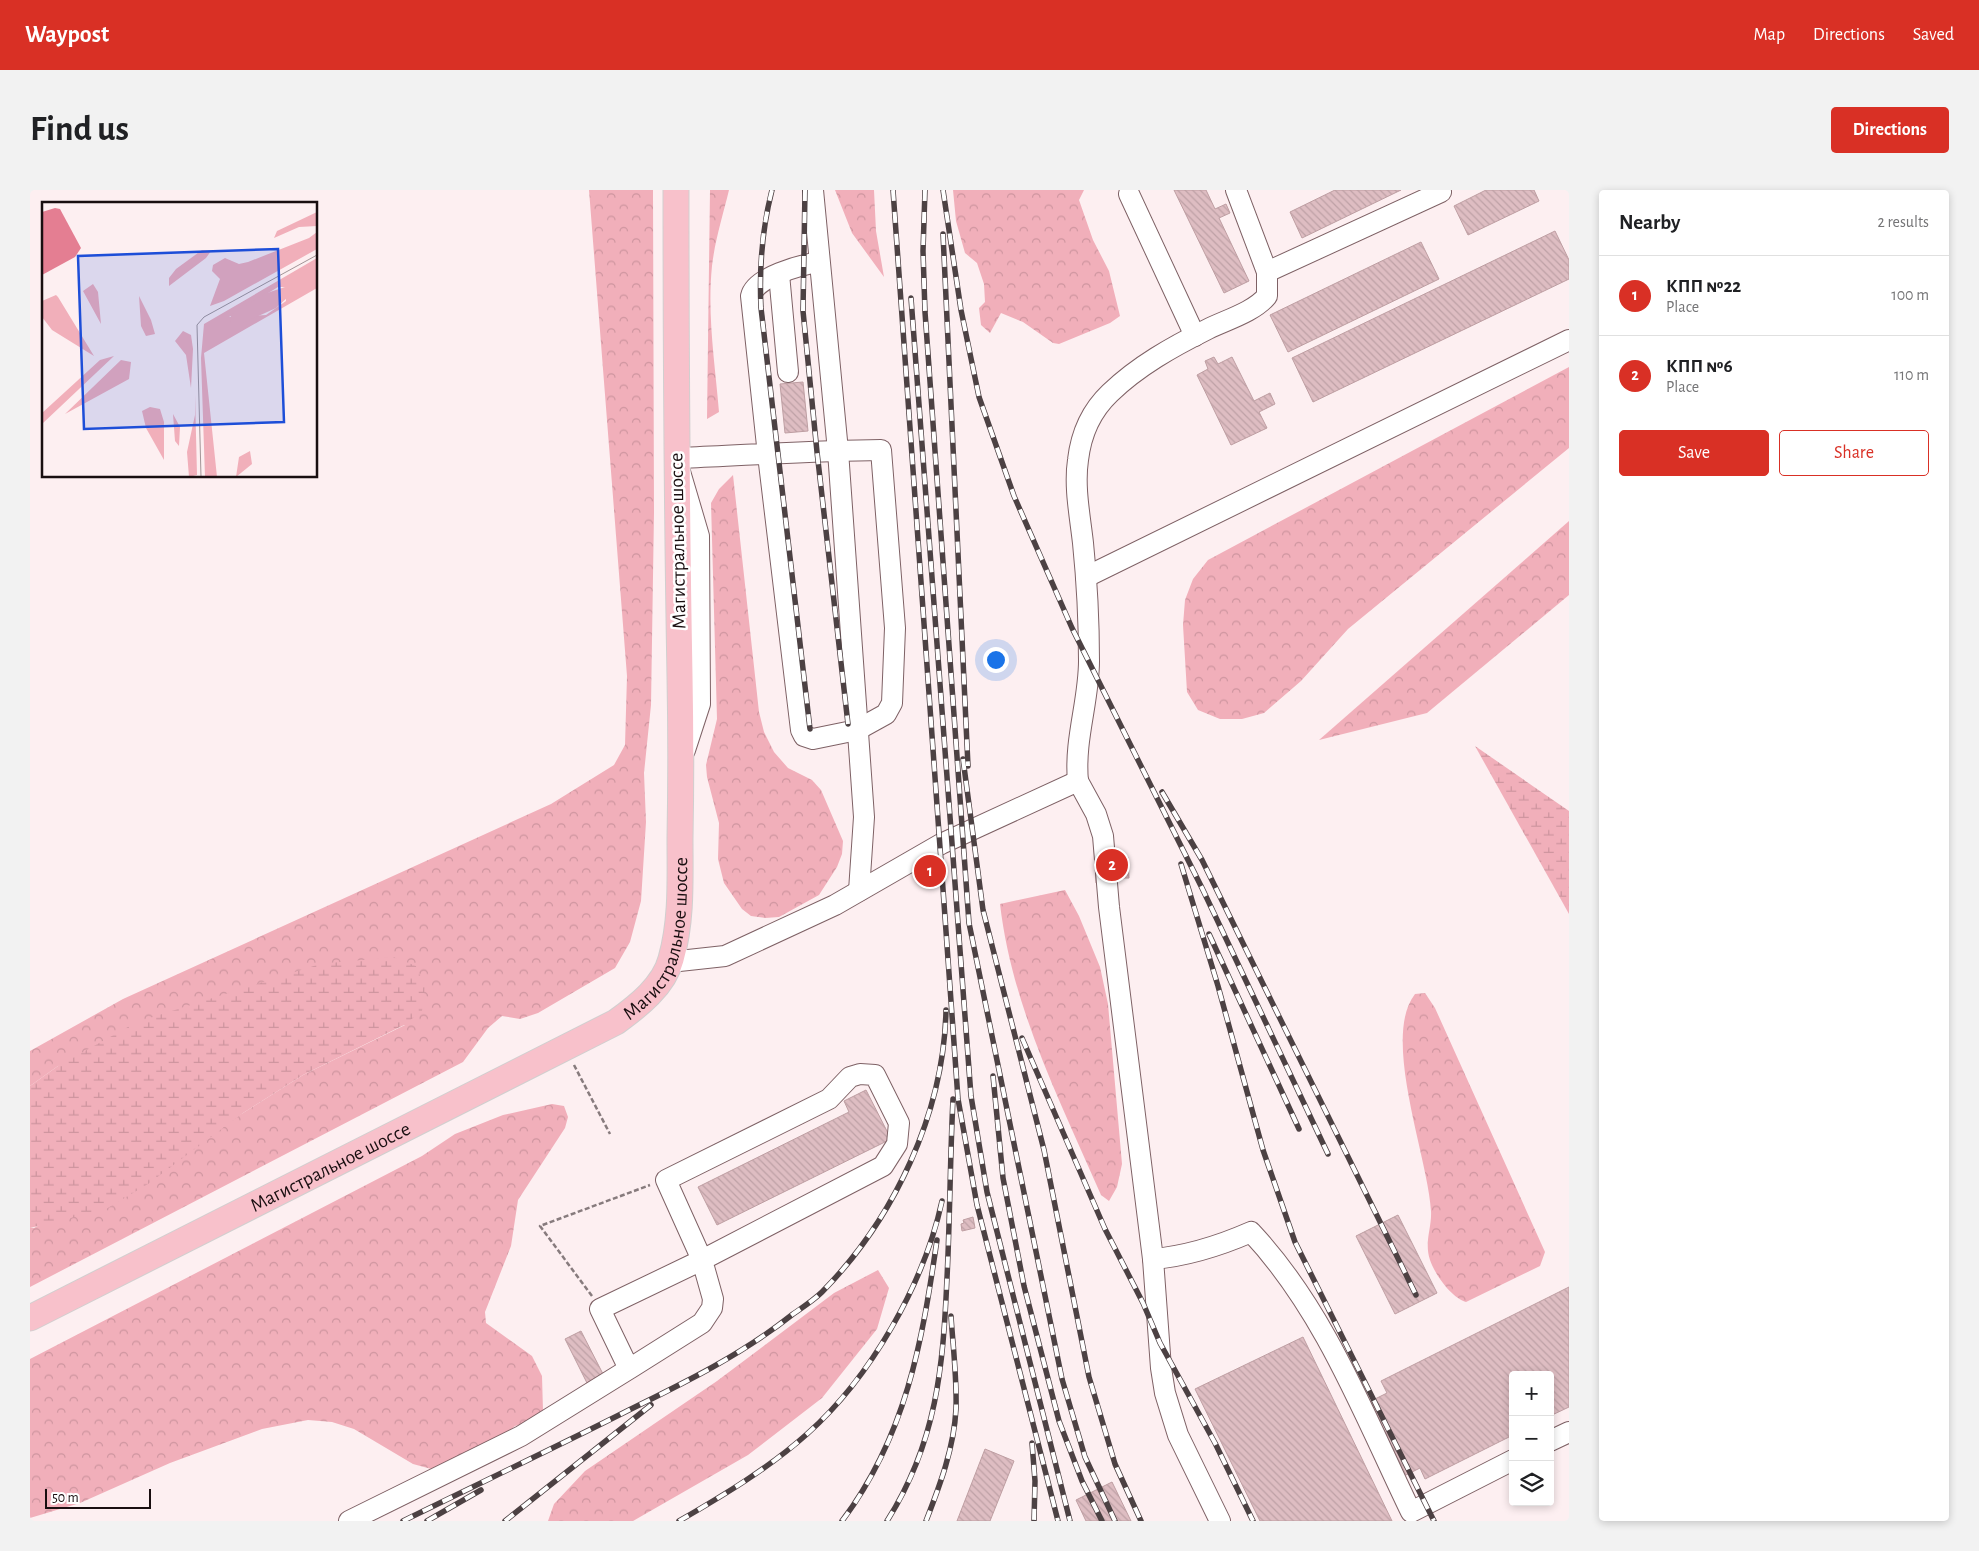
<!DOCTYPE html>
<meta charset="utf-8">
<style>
:root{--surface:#fff;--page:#f2f2f2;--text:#202124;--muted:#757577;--line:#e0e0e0;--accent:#d93025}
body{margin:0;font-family:"Alegreya Sans",sans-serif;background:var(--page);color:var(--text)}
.controls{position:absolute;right:15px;bottom:15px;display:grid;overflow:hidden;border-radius:5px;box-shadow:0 2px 8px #0003}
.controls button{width:45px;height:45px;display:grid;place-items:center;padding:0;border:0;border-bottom:1px solid var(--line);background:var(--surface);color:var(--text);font:25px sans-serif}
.scale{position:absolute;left:15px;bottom:12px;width:106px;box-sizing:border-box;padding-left:5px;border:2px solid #190e10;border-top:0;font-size:14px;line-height:18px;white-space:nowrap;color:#190e10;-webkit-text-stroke:4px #fff;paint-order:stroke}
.you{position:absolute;left:965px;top:469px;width:18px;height:18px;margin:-12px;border:4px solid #fff;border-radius:50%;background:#1a73e8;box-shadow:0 0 0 8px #1a73e833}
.badge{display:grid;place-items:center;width:32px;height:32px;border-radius:50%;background:var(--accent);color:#fff;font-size:16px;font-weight:700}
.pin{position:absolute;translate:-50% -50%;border:2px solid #fff;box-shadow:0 1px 5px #0006}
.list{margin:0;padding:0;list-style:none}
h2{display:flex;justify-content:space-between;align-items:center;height:65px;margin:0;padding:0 20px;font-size:21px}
h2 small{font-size:16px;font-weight:400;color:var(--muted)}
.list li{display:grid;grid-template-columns:32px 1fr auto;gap:15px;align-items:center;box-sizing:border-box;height:80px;padding:0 20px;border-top:1px solid var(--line)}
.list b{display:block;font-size:19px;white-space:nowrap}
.list p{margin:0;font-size:16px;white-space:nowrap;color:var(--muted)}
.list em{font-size:16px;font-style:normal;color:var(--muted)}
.actions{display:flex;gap:10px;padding:15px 20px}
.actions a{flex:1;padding:11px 0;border:1px solid var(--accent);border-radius:5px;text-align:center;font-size:18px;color:var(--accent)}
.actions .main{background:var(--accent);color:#fff}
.icon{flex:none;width:28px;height:28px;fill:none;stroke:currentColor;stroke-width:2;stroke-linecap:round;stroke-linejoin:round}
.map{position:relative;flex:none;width:1539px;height:1331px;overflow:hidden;border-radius:5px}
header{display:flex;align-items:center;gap:30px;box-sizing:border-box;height:70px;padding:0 25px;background:var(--accent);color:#fff}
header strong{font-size:24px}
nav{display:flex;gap:28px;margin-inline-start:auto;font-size:18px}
.intro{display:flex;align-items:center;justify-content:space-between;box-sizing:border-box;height:120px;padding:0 30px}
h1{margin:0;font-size:35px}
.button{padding:12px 22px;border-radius:5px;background:var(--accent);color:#fff;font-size:18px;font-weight:700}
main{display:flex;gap:30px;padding:0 30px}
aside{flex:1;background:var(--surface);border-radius:5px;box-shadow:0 2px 8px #0003}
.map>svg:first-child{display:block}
</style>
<header>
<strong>Waypost</strong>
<nav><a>Map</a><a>Directions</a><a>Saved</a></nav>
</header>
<div class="intro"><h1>Find us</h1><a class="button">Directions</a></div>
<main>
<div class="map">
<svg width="1539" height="1331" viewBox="0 0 1539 1331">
<defs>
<pattern id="forest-crowns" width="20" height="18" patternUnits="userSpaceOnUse" patternTransform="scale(1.25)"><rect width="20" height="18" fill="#f1afba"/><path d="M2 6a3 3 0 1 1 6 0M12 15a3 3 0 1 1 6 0" fill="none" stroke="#ce959f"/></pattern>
<pattern id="wetland-marsh" width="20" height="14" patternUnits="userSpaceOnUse" patternTransform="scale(1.25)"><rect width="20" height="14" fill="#f1afba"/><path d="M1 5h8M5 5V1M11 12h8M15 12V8" fill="none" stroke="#ce959f"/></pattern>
<pattern id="building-back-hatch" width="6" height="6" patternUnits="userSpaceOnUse" patternTransform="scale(1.25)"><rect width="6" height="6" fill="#debdc2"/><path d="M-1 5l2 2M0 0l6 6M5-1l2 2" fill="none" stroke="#bea1a6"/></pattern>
</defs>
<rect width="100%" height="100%" fill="#fdeff1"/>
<g fill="url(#forest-crowns)">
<polygon points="559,0 623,0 624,322 621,515 614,583 616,632 611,711 600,752 585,778 508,823 490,829 472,826 458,838 433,872 0,1097 0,1038 4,1038 213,923 273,885 375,835 28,876 0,896 0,861 93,809 521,614 584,575 595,555 597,486"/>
<path d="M680 0H699C693 25 685 50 682 76 677 125 685 173 689 222L677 229Z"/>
<polygon points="805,0 844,0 846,41 854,87 822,43"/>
<polygon points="923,0 1054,0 1049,10 1063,50 1079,81 1090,126 1080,133 1029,154 1023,153 993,132 971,123 960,143 951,135 949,118 955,112 954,94 947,73 935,63 926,31"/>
<polygon points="1539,177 1539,258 1318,439 1271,491 1234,523 1212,529 1190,529 1168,520 1157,502 1153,435 1155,410 1163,389 1178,370"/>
<polygon points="703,285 729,522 734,542 744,562 758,578 782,590 791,600 813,651 812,664 807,677 789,705 749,727 735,728 721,726 712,719 694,693 688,669 689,633 677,587 676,575 687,529 681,313 689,299"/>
<polygon points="1539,331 1539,405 1397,523 1289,550"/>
<path d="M1035 700 1049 726 1070 777 1078 814 1092 974 1087 997 1079 1011 1071 1005C1030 911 982 817 970 714Z"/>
<path d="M1395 803 1405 818 1515 1062 1510 1076 1436 1112C1422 1108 1405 1085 1400 1070 1394 1052 1402 1038 1401 1021 1398 967 1351 847 1385 804Z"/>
<polygon points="522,914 534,916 538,927 535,938 488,1010 481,1056 455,1122 456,1133 502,1166 512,1186 513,1221 506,1230 485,1236 449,1265 405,1280 383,1274 324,1239 302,1232 278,1230 232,1239 140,1273 50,1313 0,1328 0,1169 392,966 425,944 473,925"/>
<polygon points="848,1080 859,1098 847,1139 792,1208 718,1265 603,1331 518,1331 524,1314 555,1281 687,1191 804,1103"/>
</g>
<g fill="url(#wetland-marsh)">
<polygon points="1445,556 1539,621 1539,724"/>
<polygon points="363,767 386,776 395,797 392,821 374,835 273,885 213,923 118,994 76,1019 0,1038 0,896 28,876 107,832 290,774"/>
</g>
<g fill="url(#building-back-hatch)" stroke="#be9ea2">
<polygon points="1144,0 1176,0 1185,19 1196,14 1200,23 1189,28 1219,91 1194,103"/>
<polygon points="1305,0 1371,0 1272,48 1260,22"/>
<polygon points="1456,0 1504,0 1509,11 1438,45 1424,16"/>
<polygon points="1525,41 1539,70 1539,89 1283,212 1262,168"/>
<polygon points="1391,52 1409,89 1258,162 1240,125"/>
<polygon points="1184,167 1188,174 1202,167 1224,211 1240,203 1245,214 1229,222 1237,238 1201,255 1167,185 1178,179 1175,171"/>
<polygon points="773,192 778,241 755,243 750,194"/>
<polygon points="1084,656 1085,668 1098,667 1099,688 1093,688 1093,683 1086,683 1087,692 1066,693 1064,657"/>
<polygon points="895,676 904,676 905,687 895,687"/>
<polygon points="836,900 861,949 687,1035 668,997 819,922 814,911"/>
<polygon points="1368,1025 1407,1103 1365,1124 1326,1046"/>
<polygon points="943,1027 945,1038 932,1041 931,1034 934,1033 933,1030"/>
<polygon points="1539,1097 1539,1217 1520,1226 1520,1185 1483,1185 1483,1245 1395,1289 1390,1278 1376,1285 1339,1212 1357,1203 1351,1191"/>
<polygon points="551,1141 573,1184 557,1193 535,1149"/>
<polygon points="1273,1147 1362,1331 1230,1331 1165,1199"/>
<polygon points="955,1259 984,1271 960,1331 927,1331"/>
<polygon points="1082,1292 1101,1331 1056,1331 1046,1310"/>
</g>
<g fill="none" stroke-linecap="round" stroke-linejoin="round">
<defs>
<g id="minor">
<polyline points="783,0 808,261 834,627 829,701"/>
<polyline points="1099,4 1165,146"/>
<polyline points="1237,82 1411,2 1410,0"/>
<polyline points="749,84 758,182"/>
<polyline points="1056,387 1539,150"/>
<path d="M655 560 670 514 669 346 646 268C714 265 782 261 851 260L865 438 862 513 856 524 827 540 783 549 774 546 771 540 738 265 721 106C725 87 771 75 789 72"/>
<path d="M1048 591C1044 550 1059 511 1059 471 1059 432 1057 392 1053 353 1050 326 1044 297 1048 270 1051 244 1060 222 1080 203 1108 176 1142 157 1178 139 1196 130 1224 122 1237 106V82L1206 0"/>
<polyline points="640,772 695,766 805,715 911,654 1048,591 1066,624 1073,646 1079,717 1123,1069 1131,1178 1135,1203 1148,1245 1190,1331"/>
<path d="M1123 1069C1158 1066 1189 1056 1221 1042 1295 1121 1334 1225 1381 1322L1483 1270"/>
<polyline points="1520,1251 1539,1242"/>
<polyline points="319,1331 491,1246 599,1179 570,1119 672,1070 853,976 867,954 869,933 845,885 830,884 820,887 799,909 636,990 672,1070 683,1109 682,1118 672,1133 599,1179"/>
</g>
<g id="major">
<path id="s1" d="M0 1128 586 832C608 816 634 796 641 769 652 730 650 689 650 649 651 595 651 540 650 486 647 324 646 162 646 0"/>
</g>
</defs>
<use href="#minor" stroke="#7e6165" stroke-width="22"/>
<use href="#major" stroke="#d1cfcf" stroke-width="27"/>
<g stroke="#877b7d" stroke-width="2.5" stroke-dasharray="5 2.5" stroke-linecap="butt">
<polyline points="544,875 580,944"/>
<polyline points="562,1106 510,1036 620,995"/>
</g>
<use href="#minor" stroke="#fff" stroke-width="20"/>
<use href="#major" stroke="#f8c1cb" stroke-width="25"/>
<defs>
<g id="rail">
<path d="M742 0C732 39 729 77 731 118L780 539"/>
<polyline points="775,0 773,121 787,262 818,534"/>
<polyline points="863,0 928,909 947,1015 1028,1331"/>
<polyline points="895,0 893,61 895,122 939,733 1032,1189 1055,1267 1085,1331"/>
<polyline points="913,0 931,120 949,207 984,306 1042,438 1172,698 1298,964"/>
<polyline points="913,44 938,576"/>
<polyline points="881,108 941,906 957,1002 1040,1331"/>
<polyline points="933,569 953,720 1014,960 1059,1187 1085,1274 1111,1331"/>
<polyline points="1132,602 1172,670 1386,1105"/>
<polyline points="1151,674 1188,796 1233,960 1265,1052 1404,1331"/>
<polyline points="1179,744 1269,939"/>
<polyline points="992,848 1075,1039 1113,1113 1130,1153 1185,1253 1223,1331"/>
<polyline points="963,886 973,988 994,1096 1029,1231 1052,1291 1072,1331"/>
<polyline points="1002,1253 1005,1291 1004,1331"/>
<path d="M373 1331C448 1294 524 1258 599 1220 656 1192 713 1164 763 1124 773 1117 784 1110 792 1102 864 1029 914 923 916 820"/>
<polyline points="397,1331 451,1300"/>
<polyline points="475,1331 621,1215"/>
<path d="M649 1331C694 1305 739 1278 777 1244 841 1187 894 1094 912 1011"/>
<path d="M812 1331C876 1246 892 1153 907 1050"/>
<path d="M857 1331C907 1252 913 1177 917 1088 920 1028 920 969 923 909"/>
<path d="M896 1331C910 1295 924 1258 926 1219 927 1188 923 1157 921 1126"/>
</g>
</defs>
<use href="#rail" stroke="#4c4143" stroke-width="5.5"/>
<use href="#rail" stroke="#fff" stroke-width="4" stroke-dasharray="11" stroke-linecap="butt"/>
</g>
<g text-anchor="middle" stroke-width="5" stroke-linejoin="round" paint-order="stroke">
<g font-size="20" fill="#190e10" stroke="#fff">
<text transform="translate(647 351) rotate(-91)" y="7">Магистральное шоссе</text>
<text dy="7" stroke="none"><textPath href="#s1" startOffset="756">Магистральное шоссе</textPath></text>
<text dy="7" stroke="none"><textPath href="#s1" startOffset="336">Магистральное шоссе</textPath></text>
</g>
</g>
<g transform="translate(12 12)">
<rect width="275" height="275" fill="#fdeff1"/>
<path d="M275 10V24L257 25 232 36 235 29ZM275 30V47L182 99 168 104 178 77 170 69 171 63 183 56 197 62 206 60 267 36ZM160 48 169 49 164 56 127 84V76L134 67ZM275 56V86L162 151 175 275H163L159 156 162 122ZM236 85H243L244 99 224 113 187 115ZM51 82 56 90 59 122 41 89ZM97 94 109 118 113 132 104 134 99 124ZM141 129 149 133 151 147 149 186 144 153 133 139ZM72 154 0 222V211L58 158ZM79 158 89 160 87 177 23 212ZM153 193 155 273 147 275 145 250 153 213ZM108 205 118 207 122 220V258L104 226 100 209ZM131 212 138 225 137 244 133 239Z" fill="#f1afba" fill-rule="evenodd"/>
<path d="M243 85 248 88 247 94 234 106 201 121H188L189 113 222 92ZM14 93 16 95 52 154 10 128 0 115V99ZM208 249 210 262 194 275 197 255Z" fill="#f1afba"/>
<path d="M13 6 18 7 39 46 33 55 0 73V10Z" fill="#e47e92"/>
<path fill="none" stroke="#a29597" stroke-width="1" d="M159 275 155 123 162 115 275 53"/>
<path fill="#1d4ed8" fill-opacity="0.15" stroke="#1d4ed8" stroke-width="2.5" d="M236 47 242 220 42 227 36 54Z"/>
<rect width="275" height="275" fill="none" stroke="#190e10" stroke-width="2.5"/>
</g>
</svg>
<div class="controls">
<button>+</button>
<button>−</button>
<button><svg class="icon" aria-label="layers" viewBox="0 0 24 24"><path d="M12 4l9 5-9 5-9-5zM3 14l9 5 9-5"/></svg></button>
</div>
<div class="scale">50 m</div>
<div class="you"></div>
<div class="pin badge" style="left:900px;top:681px">1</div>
<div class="pin badge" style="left:1082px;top:675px">2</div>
</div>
<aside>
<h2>Nearby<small>2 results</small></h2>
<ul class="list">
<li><span class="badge">1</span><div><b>КПП №22</b><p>Place</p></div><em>100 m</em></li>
<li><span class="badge">2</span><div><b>КПП №6</b><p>Place</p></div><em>110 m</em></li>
</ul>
<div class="actions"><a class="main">Save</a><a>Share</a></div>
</aside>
</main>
